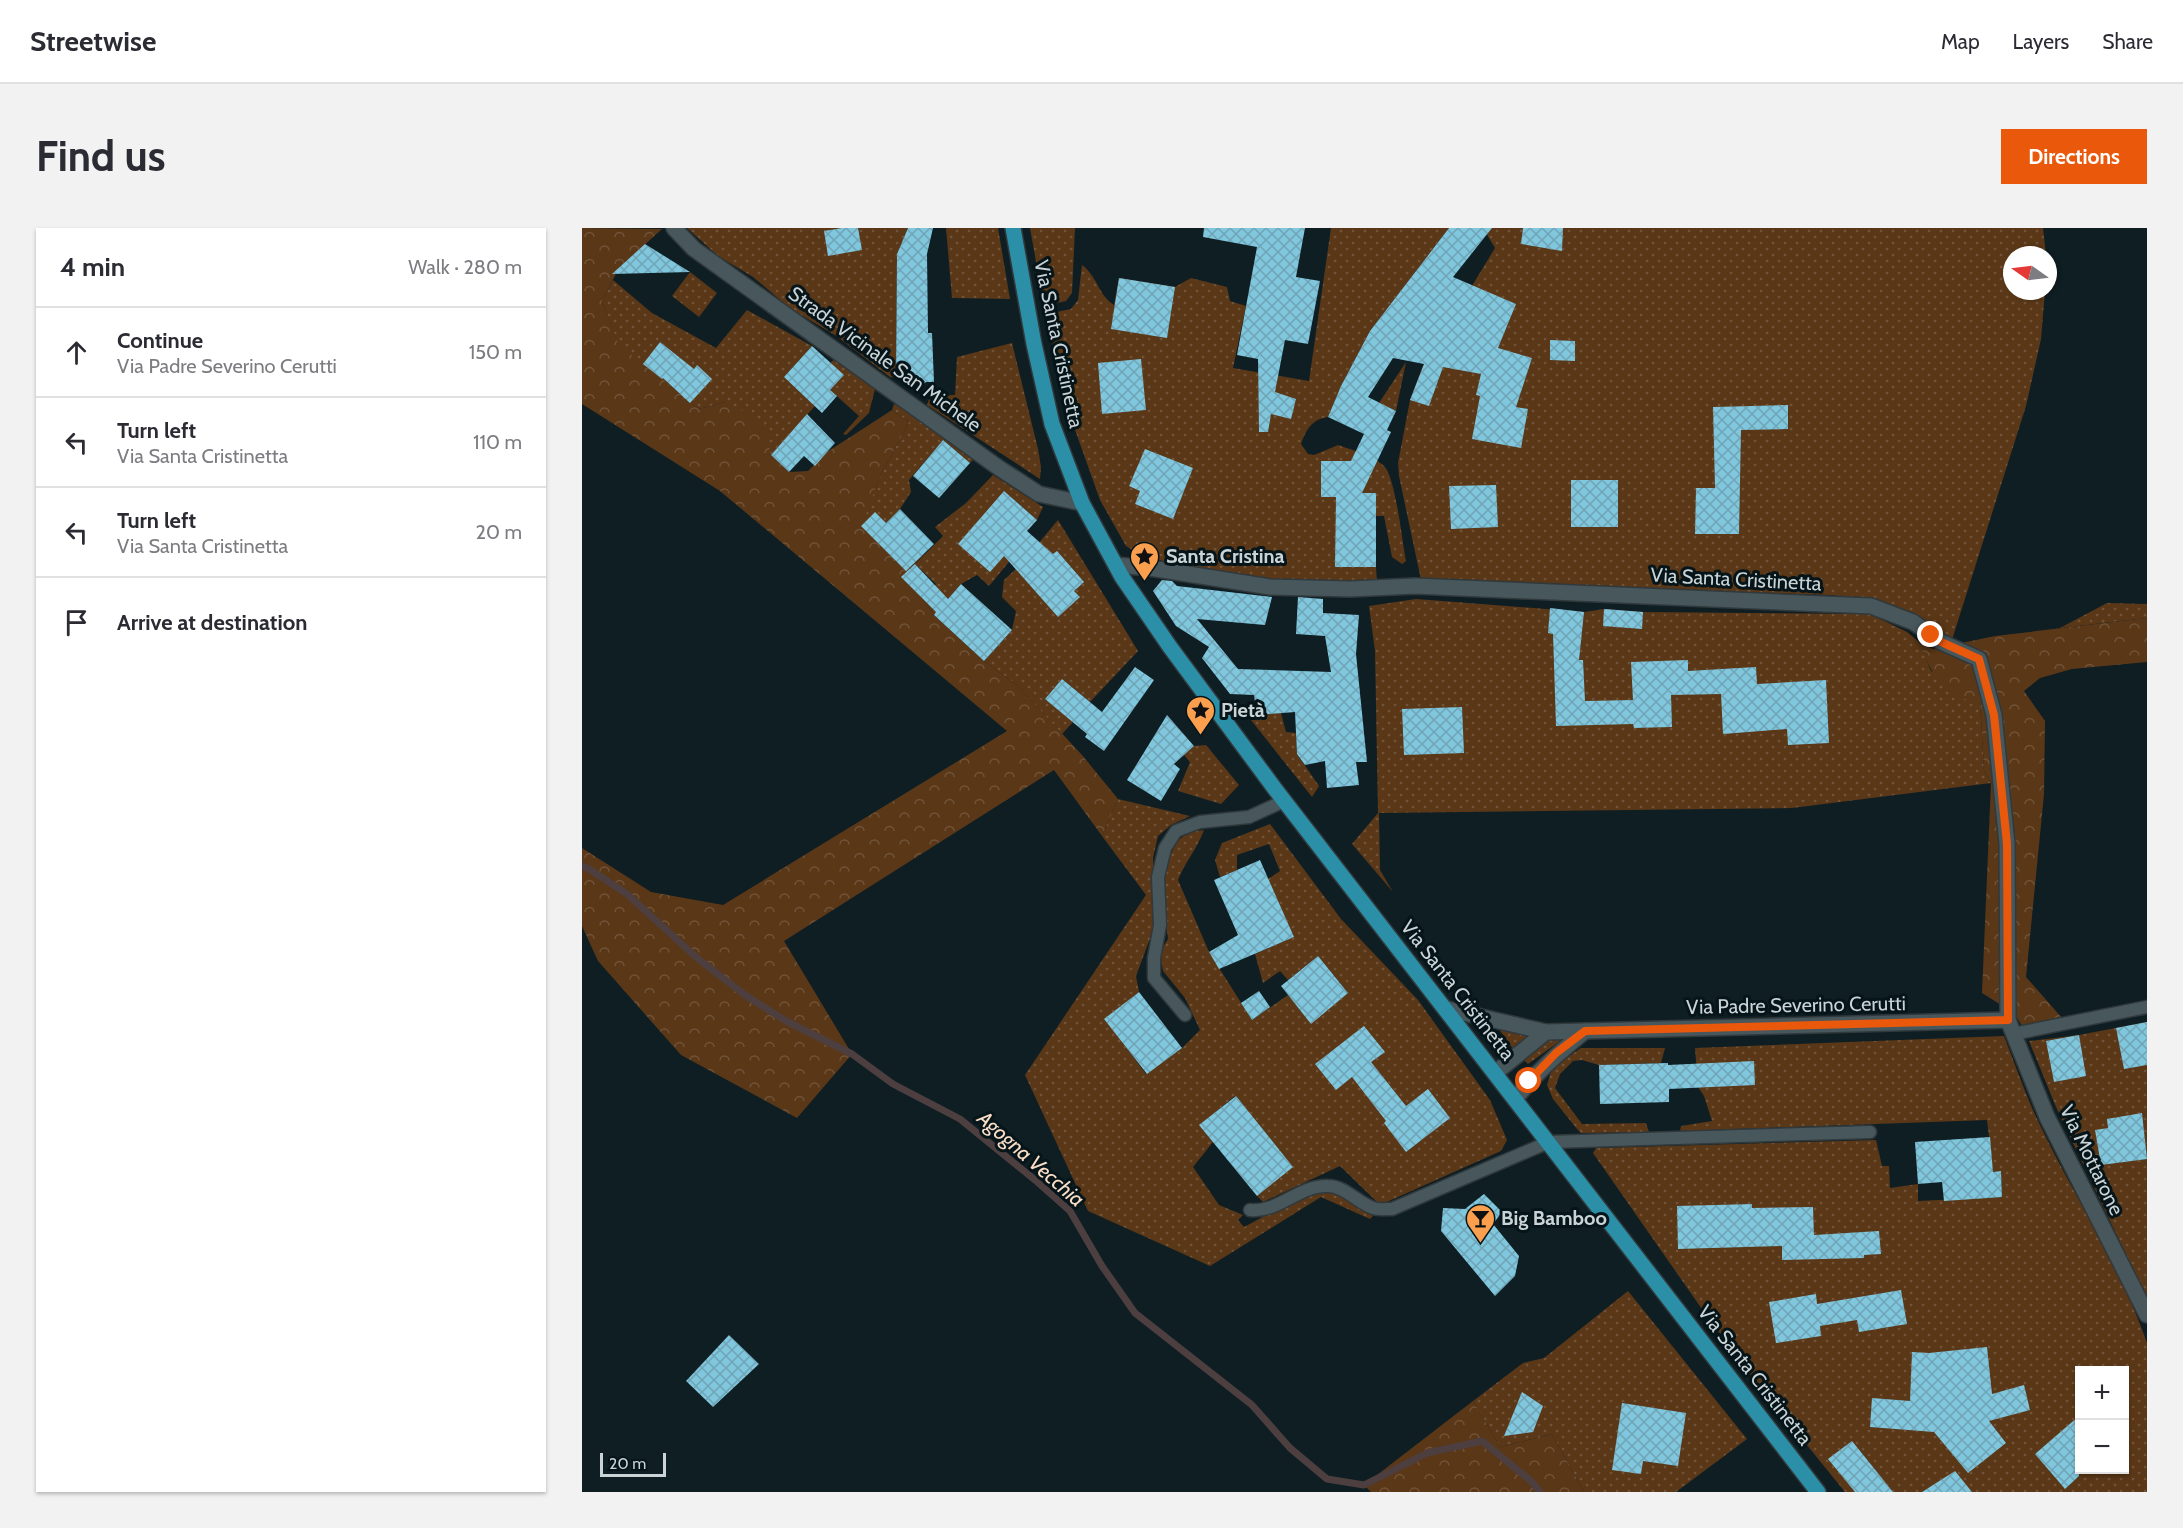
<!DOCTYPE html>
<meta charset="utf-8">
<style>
:root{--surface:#fff;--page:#f2f2f3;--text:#2b2b33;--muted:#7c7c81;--line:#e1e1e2;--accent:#ea580c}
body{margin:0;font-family:Cabin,sans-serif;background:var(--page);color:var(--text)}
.controls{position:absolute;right:18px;bottom:18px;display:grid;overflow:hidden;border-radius:0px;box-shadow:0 2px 4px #0004}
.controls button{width:54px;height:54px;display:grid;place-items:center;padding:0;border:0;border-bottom:2px solid var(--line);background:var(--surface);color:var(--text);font:30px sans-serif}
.compass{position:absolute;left:1421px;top:18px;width:54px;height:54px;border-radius:50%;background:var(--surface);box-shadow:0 2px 4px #0004;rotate:284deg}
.scale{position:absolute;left:18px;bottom:15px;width:66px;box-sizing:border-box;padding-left:6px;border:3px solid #cad3d6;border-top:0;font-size:16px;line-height:21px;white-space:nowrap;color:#cad3d6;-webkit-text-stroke:4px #061519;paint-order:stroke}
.stop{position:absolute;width:18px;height:18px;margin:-14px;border:4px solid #ea580c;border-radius:50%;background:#fff}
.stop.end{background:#ea580c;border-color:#fff;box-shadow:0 2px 6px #0008}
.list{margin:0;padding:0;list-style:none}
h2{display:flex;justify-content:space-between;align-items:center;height:78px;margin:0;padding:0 24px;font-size:26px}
h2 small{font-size:20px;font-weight:400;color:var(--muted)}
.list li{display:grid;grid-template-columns:39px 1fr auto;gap:18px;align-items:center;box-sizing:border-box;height:90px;padding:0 24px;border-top:2px solid var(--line)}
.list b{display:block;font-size:22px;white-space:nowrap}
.list p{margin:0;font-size:20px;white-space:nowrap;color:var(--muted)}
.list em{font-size:20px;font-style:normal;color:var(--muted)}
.icon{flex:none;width:33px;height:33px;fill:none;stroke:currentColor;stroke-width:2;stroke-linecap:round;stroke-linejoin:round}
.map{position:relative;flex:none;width:1565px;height:1264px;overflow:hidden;border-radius:0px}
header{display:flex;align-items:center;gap:36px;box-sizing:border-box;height:84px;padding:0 30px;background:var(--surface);border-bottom:2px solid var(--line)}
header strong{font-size:28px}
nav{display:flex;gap:33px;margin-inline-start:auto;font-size:21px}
.intro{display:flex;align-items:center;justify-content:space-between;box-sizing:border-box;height:144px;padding:0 36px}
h1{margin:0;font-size:42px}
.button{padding:15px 27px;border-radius:0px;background:var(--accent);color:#fff;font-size:21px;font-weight:700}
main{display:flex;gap:36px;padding:0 36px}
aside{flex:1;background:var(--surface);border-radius:0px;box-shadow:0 2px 4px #0004}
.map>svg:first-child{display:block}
</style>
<header>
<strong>Streetwise</strong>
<nav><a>Map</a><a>Layers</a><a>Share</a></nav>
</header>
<div class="intro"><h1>Find us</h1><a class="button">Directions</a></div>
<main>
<aside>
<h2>4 min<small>Walk · 280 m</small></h2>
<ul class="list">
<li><svg class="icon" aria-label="ahead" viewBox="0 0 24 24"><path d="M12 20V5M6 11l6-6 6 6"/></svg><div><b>Continue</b><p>Via Padre Severino Cerutti</p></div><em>150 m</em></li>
<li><svg class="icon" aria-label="left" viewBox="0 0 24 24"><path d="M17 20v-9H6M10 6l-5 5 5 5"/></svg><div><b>Turn left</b><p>Via Santa Cristinetta</p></div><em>110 m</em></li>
<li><svg class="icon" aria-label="left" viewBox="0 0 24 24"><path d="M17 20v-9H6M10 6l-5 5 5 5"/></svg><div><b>Turn left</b><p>Via Santa Cristinetta</p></div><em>20 m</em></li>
<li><svg class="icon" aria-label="arrive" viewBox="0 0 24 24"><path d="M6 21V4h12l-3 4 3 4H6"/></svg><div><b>Arrive at destination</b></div></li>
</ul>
</aside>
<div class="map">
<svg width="1565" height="1264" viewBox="0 0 1565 1264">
<defs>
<pattern id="grass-dots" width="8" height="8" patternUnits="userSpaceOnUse" patternTransform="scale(1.5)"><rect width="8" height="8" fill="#5a3717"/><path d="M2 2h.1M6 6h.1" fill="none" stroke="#705338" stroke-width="1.8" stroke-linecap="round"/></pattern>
<pattern id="forest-crowns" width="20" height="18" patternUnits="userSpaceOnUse" patternTransform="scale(1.5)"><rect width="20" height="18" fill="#5a3717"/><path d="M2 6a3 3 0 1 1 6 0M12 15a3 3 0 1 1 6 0" fill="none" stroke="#705338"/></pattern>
<pattern id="building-cross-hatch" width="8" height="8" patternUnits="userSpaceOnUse" patternTransform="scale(1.5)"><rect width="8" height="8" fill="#80c6dd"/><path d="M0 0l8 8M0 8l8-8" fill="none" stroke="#6fa4b6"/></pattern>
</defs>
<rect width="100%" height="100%" fill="#0f1e23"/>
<g fill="url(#grass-dots)" fill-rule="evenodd">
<polygon points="105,0 326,0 315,26 314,150 308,149 253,107 209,81 171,49 136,28"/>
<polygon points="364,0 416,0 428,71 370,70"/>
<polygon points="448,0 493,0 490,65 484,73 462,78"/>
<path d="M749 0H867L788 103 759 158 746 189C730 191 724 202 719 216L726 226 732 227 737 225 756 217C768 221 793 229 802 238 814 250 820 314 824 333L820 336 810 329 802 288H794V339L795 355 707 354 658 350 585 334 557 326 544 318 518 272 481 168 465 86 489 81 496 72 500 37C516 49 516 67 532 77L537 50 593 59 609 50 645 59 648 73 664 78 651 140 727 153Z"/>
<polygon points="901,0 1461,0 1464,27 1430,27 1430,63 1463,63 1459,111 1444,178 1368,418 1290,374 1250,367 1031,361 969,355 875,355 839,352 817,248 816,235 828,172 840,140 913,20"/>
<polygon points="108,44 135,65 117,89 90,68"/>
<polygon points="31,52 70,85 134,120 165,82 230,118 202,149 233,178 189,227 143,174 117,181 37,118 20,73"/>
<polygon points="430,115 456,221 459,239 458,251 345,177 348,168 373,167 375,129"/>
<polygon points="253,131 294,157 287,185 264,207 261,206 277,188 248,162 261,147 248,135"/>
<polygon points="824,134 814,183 797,175"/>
<polygon points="312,176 321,178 393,230 388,235 361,212 327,252 329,264 318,281 304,295 279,298 297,250 327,194 310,182"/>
<polygon points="411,247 461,279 455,292 422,263 426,323 432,328 407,358 395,347 379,356 352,387 340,370 354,356 333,336 361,308 353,299 384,275"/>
<polygon points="476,292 556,423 508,474 480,451 463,471 491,494 480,506 435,457 402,433 430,402 434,383 420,369 422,352 440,335"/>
<polygon points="834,371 1002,384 1022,381 1061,384 1288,386 1325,404 1337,414 1349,443 1398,473 1402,542 1409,555 1210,580 797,585 798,642 811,664 770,616 796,585 793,423 787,378"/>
<polygon points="1525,375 1565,376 1565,390 1478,400"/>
<polygon points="699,485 704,504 714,505 715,526 737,558 730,569 665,487"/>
<polygon points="624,517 657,557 639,576 596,563 608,534 602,527 612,518"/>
<path d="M536 571 608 588 589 597 576 608 571 630 573 697 554 748 557 764 523 791 564 846 600 820 618 802 603 770 581 743 578 724 586 711 580 654 586 631 596 612 608 604 622 602C615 621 603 634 596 652L627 724 670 792 706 767 729 795 766 765 736 728 706 752 698 743 681 755 673 726 711 709 686 651 698 643 687 616 655 627V642L638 649 633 632 640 615 688 596 759 691 836 772 908 872 925 912 919 923 798 977 758 938 681 974 675 968 707 941 653 868 618 897 631 914 611 939 637 977 661 987 656 992 662 999C686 987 728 958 755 965 767 968 780 981 791 988L788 991 739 969 628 1038 506 983 443 847 564 667 520 608Z"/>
<polygon points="1565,794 1565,1071 1474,879 1447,813 1497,807"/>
<polygon points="917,801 948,807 931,821"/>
<path d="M1422 808C1433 836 1443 866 1456 893 1491 967 1538 1037 1565 1115V1264H1390L1388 1262 1385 1264H1263L1170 1149 1122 1084 1011 925 1014 920 1294 912 1300 938H1307L1308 960 1336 956V973L1420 969 1419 943 1411 944 1405 892 1098 903 1099 898 1130 893 1122 868 1116 859 1113 820ZM1498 1142H1542V1242H1498Z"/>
<polygon points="966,809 981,811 946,836 942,832 945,825"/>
<polygon points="999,820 1083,820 1079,835 1017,837 1000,832 991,833 978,846 973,860 1000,896 1064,895 1067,904 999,905 995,901 971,871 965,857 970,840"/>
<polygon points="1046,1063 1165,1211 1094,1264 1002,1264 970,1206 918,1219 891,1173 941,1135 962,1130"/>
</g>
<g fill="url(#forest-crowns)">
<polygon points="0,0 80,1 37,40 20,73 37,117 117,181 143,174 182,194 189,227 207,244 226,243 245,224 310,182 327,194 297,250 280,298 316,335 334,317 342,326 320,349 340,370 352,387 402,433 435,457 500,527 536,571 520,608 472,542 202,713 270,826 215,890 99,827 16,733 0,698 0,620 69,664 141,677 425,503 138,263 0,176"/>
<path d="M1565 390V434L1490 441 1458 450 1442 463 1463 493 1462 566 1444 749 1480 790 1440 798 1432 785 1400 765 1409 555 1402 542 1398 473C1362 474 1349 444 1337 415L1351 421 1413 408Z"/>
<polygon points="891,1173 918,1219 970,1206 1002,1264 789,1264 782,1257"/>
</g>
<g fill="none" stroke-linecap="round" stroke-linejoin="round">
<polyline stroke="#4d3f40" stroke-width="7" points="0,638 7,641 45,666 115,730 163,767 204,793 270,826 311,856 378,891 453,952 488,983 520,1038 553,1085 670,1177 708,1220 745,1251 782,1257 845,1225 900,1213 949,1253 958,1264"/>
</g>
<g fill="url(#building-cross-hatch)">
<polygon points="260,0 276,0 280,22 246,28 242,3"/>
<polygon points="326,0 351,0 345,26 346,105 350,105 352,154 344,154 333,164 314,148 315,26"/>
<polygon points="622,0 723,0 714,49 738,53 726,116 703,112 693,164 714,171 709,191 689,186 686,204 677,204 676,131 655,127 675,19 621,9"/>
<polygon points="867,0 910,0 871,49 934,76 916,120 950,130 934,179 946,181 939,220 890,211 898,168 894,167 899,146 861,139 847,178 828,172 842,136 811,130 786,169 814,183 805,202 809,204 780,265 794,265 794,339 753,339 754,269 739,269 739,233 769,233 782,206 746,189 759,158 788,103"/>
<polygon points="941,0 981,0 980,23 939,16"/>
<polygon points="63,16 108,44 30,46"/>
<polygon points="537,50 593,59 585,110 529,101"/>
<polygon points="968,112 993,113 993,133 968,132"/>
<polygon points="78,114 112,141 115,137 130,151 108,175 81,150 80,151 61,136"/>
<polygon points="230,118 262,147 248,162 255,168 240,185 202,149"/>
<polygon points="559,131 564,182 520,186 516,135"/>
<polygon points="1206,177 1206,201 1159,202 1157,306 1113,306 1114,260 1133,260 1131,179"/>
<polygon points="225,186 253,215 233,238 222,228 207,244 189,227"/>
<polygon points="361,212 388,235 357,270 331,248"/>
<polygon points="563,221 611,240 591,291 553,276 558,263 547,258"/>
<rect x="989" y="252" width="47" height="47"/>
<polygon points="914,257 916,299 869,301 867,258"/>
<polygon points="422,263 455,292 445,303 471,326 475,323 502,354 492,363 498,369 476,389 422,328 408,344 376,316"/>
<polygon points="318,281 352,316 324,343 279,298 293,284 304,295"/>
<polygon points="333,336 366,371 379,356 430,402 402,433 352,387 354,384 319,349"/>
<polygon points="580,352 590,353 595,358 690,369 683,397 615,391 656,441 749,444 743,408 714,406 716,369 741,371 741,385 777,387 774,426 785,534 774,534 777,557 745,560 743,533 723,537 715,526 713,484 675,487 672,467 648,466 620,430 627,419 594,398 571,363"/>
<polygon points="968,380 1002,384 997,432 1001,432 1003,473 1051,472 1049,434 1106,432 1106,443 1174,439 1175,456 1244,452 1247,515 1206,517 1205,501 1141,506 1139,466 1089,467 1090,499 1052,500 1051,496 974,498 971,406 966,405"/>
<polygon points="1022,381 1061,384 1060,401 1021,398"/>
<polygon points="553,439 572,452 522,523 503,509 505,506 463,471 480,451 520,484"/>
<polygon points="880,479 882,525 822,527 820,481"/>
<polygon points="585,487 612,518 592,536 598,541 579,573 545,552"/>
<polygon points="678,632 712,709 637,741 627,724 656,707 632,652"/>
<polygon points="736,728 766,765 729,796 699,758"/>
<polygon points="677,763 688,779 670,792 659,775"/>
<polygon points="557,764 600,820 565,846 522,791"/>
<polygon points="1565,794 1565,837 1542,841 1534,800"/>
<polygon points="782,798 803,824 789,834 824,878 846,861 868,890 824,924 802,895 804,893 770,849 754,862 733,836"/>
<polygon points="1497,807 1504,848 1472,854 1464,813"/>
<polygon points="1172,833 1173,857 1087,861 1087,874 1018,876 1017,837 1086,835 1086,837"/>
<polygon points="654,868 711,939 675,968 617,897"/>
<polygon points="1560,885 1565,931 1519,937 1513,902 1526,900 1525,891"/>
<polygon points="1408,909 1411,944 1419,943 1420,969 1362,973 1360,954 1336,956 1333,914"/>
<polygon points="902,966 920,984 911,996 937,1028 933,1048 913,1068 859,1003 861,980 883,981"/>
<polygon points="1170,976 1170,980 1231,979 1232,1007 1297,1003 1299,1026 1282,1027 1282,1030 1200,1032 1200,1018 1096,1021 1095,978"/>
<polygon points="1319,1062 1325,1096 1277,1104 1275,1092 1238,1098 1239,1108 1194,1115 1187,1074 1234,1066 1235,1076"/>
<polygon points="147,1107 177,1136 131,1179 104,1153"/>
<polygon points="1405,1119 1410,1166 1442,1157 1448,1182 1407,1193 1424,1215 1386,1245 1352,1204 1288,1199 1290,1170 1328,1173 1330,1124 1347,1125"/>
<polygon points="940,1164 961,1178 951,1204 922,1208"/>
<polygon points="1040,1175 1104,1185 1096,1238 1061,1233 1059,1246 1030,1242"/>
<polygon points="1497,1188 1497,1248 1483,1261 1453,1226"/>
<polygon points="1270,1213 1311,1264 1273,1264 1246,1231"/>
<polygon points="1373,1243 1390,1264 1340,1264"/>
</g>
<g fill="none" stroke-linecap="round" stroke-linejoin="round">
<defs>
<g id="lane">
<polyline points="603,787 572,750 572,730 578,697 576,649 583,620 594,603 618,594 667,589 702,573"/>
<polyline points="1431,806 1565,779"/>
<path d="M668 982C696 985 717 957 746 958 763 958 776 975 791 980 796 982 804 981 810 981L967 914 1288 904"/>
</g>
<g id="street">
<polyline points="92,0 112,21 417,240 457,266 500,275"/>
<polyline points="534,337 568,340 688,359 768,361 833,358 1289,378 1331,394 1359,414 1397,431 1412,487 1425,616 1426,792 1465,889 1565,1087"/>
<polyline points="865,781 964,804 1426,792"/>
<polyline points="913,845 964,804"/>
<path d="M933 871C955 843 977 825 1003 803"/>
</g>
<polyline id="primary" points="431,0 452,116 470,196 500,275 540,349 588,419 693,561 1236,1264"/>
</defs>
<use href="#lane" stroke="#30393c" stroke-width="15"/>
<use href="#street" stroke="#30393c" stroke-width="18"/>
<use href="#primary" stroke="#30393c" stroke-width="18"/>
<use href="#lane" stroke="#47575c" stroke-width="12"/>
<use href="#street" stroke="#47575c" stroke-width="15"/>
<use href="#primary" stroke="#2b8fa8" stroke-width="15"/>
</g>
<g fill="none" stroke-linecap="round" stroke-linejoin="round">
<polyline stroke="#ea580c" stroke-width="8" points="947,853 974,825 1003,803 1426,792 1425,616 1412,487 1397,431 1359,414 1349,407"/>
</g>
<defs>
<symbol id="sight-pin" viewBox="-11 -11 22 30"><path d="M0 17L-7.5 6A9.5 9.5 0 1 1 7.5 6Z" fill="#fa9f4e" stroke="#061519"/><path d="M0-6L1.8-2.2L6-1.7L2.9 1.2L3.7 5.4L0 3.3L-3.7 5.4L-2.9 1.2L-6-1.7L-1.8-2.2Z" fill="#111"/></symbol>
<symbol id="bar-pin" viewBox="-11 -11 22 30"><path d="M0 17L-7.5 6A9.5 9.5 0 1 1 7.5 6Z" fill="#fa9f4e" stroke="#061519"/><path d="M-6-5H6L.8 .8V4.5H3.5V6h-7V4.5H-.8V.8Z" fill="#111"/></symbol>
</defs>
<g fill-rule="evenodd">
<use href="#sight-pin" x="546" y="312" width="33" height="45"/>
<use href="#sight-pin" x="602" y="466" width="33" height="45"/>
<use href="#bar-pin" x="882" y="974" width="33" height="45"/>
</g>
<g text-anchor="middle" stroke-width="6" stroke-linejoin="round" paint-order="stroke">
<g font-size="20" fill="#cad3d6" stroke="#061519">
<text transform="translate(477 116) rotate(78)" y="7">Via Santa Cristinetta</text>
<text transform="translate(303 131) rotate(36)" y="7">Strada Vicinale San Michele</text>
<text transform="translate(1154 351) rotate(3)" y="7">Via Santa Cristinetta</text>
<text transform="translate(876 762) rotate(52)" y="7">Via Santa Cristinetta</text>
<text transform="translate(1214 777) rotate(-1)" y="7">Via Padre Severino Cerutti</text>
<text transform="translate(1510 932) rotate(64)" y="7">Via Mottarone</text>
<text transform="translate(1173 1147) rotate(52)" y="7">Via Santa Cristinetta</text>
</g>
<g font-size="20" font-weight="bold" fill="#cad3d6" stroke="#061519" text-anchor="start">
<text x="584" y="335">Santa Cristina</text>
<text x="639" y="489">Pietà</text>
<text x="919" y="997">Big Bamboo</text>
</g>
<g font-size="21" font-style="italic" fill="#fbdec8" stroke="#061519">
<text transform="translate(449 931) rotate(41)" y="7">Agogna Vecchia</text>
</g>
</g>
</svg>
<div class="controls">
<button>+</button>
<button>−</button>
</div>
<svg class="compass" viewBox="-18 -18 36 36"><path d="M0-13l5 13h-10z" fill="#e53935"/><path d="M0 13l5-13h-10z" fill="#7c7c81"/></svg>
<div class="scale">20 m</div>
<div class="stop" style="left:947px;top:853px"></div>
<div class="stop end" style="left:1349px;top:407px"></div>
</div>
</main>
